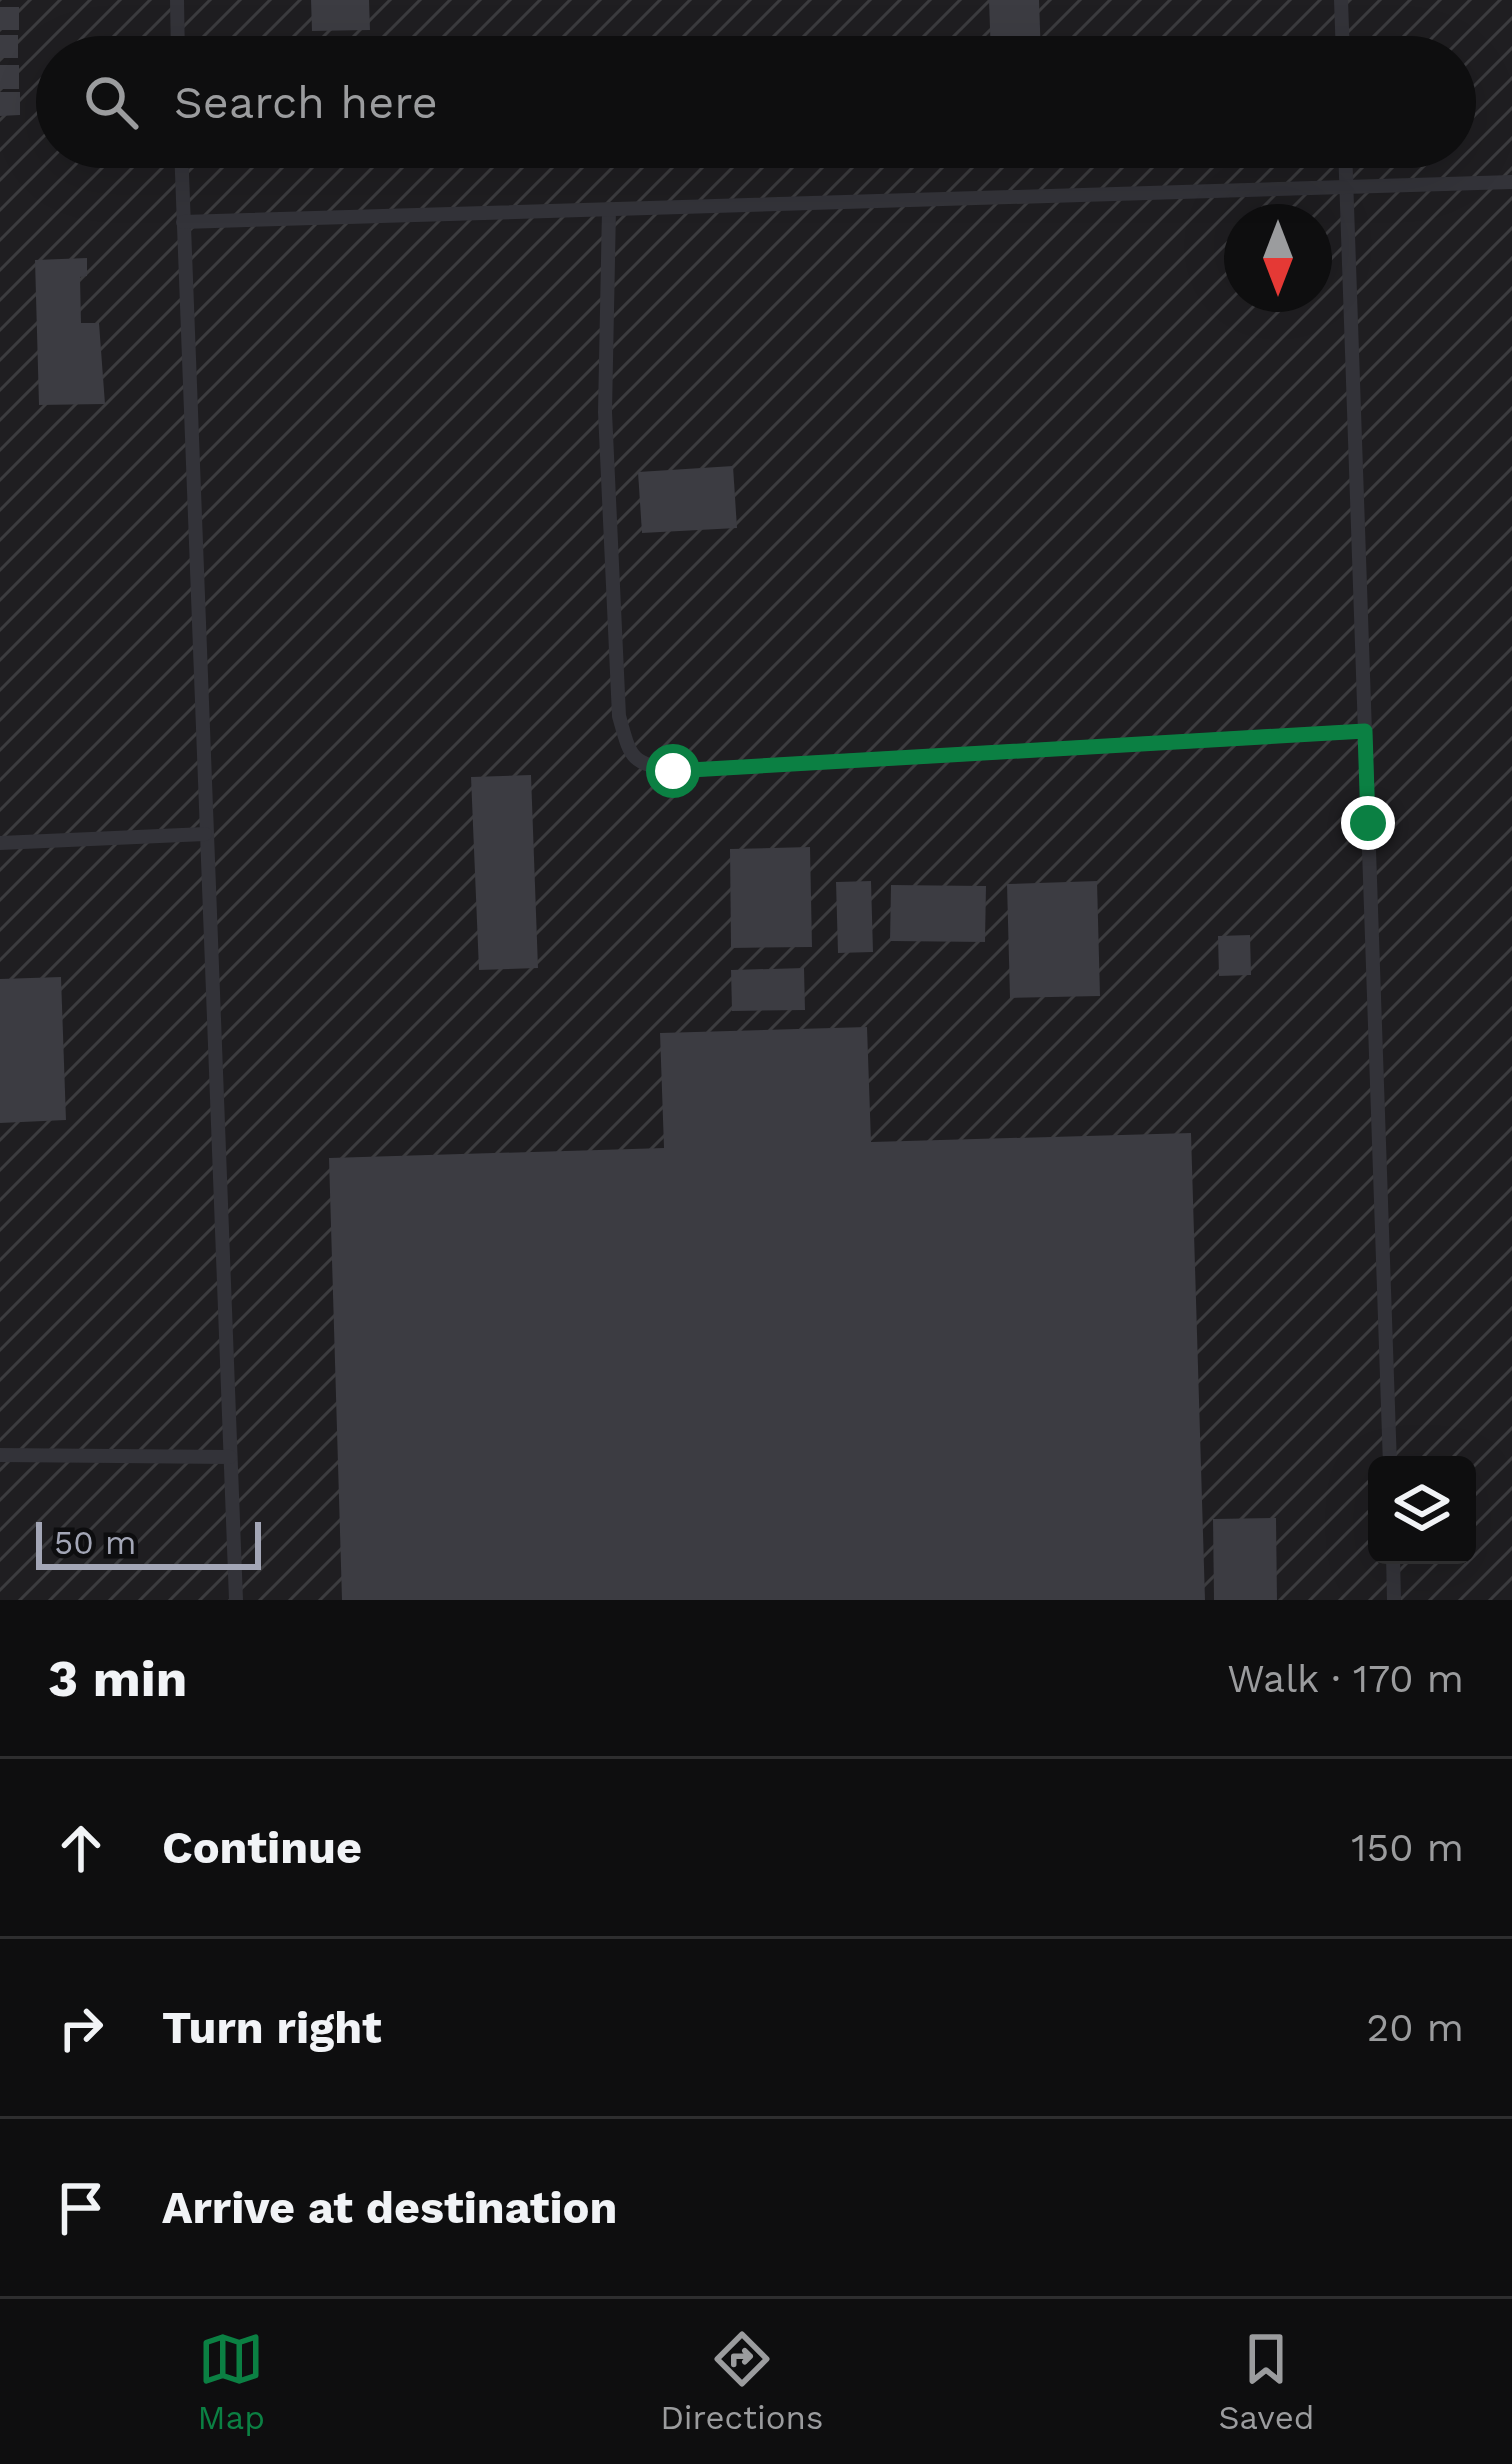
<!DOCTYPE html>
<meta charset="utf-8">
<style>
:root{--surface:#0e0e0f;--page:#171718;--text:#f1f3f6;--muted:#9b9c9e;--line:#2e2e2f;--accent:#0b8043}
body{margin:0;font-family:"Work Sans",sans-serif;background:var(--page);color:var(--text)}
.controls{position:absolute;right:36px;bottom:36px;display:grid;overflow:hidden;border-radius:18px;box-shadow:0 12px 48px #0002}
.controls button{width:108px;height:108px;display:grid;place-items:center;padding:0;border:0;border-bottom:3px solid var(--line);background:var(--surface);color:var(--text);font:60px sans-serif}
.compass{position:absolute;left:1224px;top:204px;width:108px;height:108px;border-radius:50%;background:var(--surface);box-shadow:0 12px 48px #0002;rotate:180deg}
.scale{position:absolute;left:36px;bottom:30px;width:225px;box-sizing:border-box;padding-left:12px;border:6px solid #a3a6b6;border-top:0;font-size:33px;line-height:42px;white-space:nowrap;color:#a3a6b6;-webkit-text-stroke:9px #0d0d0f;paint-order:stroke}
.stop{position:absolute;width:36px;height:36px;margin:-27px;border:9px solid #0b8043;border-radius:50%;background:#fff}
.stop.end{background:#0b8043;border-color:#fff;box-shadow:0 3px 12px #0008}
.list{margin:0;padding:0;list-style:none}
h2{display:flex;justify-content:space-between;align-items:center;height:156px;margin:0;padding:0 48px;font-size:51px}
h2 small{font-size:39px;font-weight:400;color:var(--muted)}
.list li{display:grid;grid-template-columns:78px 1fr auto;gap:36px;align-items:center;box-sizing:border-box;height:180px;padding:0 48px;border-top:3px solid var(--line)}
.list b{display:block;font-size:45px;white-space:nowrap}
.list em{font-size:39px;font-style:normal;color:var(--muted)}
.icon{flex:none;width:66px;height:66px;fill:none;stroke:currentColor;stroke-width:2;stroke-linecap:round;stroke-linejoin:round}
.map{position:relative;flex:none;width:1512px;height:1600px;overflow:hidden}
.search{position:absolute;background:var(--surface);box-shadow:0 12px 48px #0002;left:36px;right:36px;top:36px;height:132px;display:flex;align-items:center;gap:30px;box-sizing:border-box;padding:0 42px;border-radius:66px;color:var(--muted);font-size:45px}
.sheet{height:696px;background:var(--surface)}
nav{display:flex;justify-content:space-around;align-items:center;box-sizing:border-box;height:168px;border-top:3px solid var(--line);background:var(--surface);font-size:33px;color:var(--muted)}
nav a{display:grid;justify-items:center;gap:6px}
nav .on{color:var(--accent)}
.map>svg:first-child{display:block}
</style>
<div class="map">
<svg width="1512" height="1600" viewBox="0 0 1512 1600">
<defs>
<pattern id="industrial-furrows" width="10" height="10" patternUnits="userSpaceOnUse" patternTransform="scale(3)"><rect width="10" height="10" fill="#1f1e21"/><path d="M-1 1l2-2M0 10L10 0M9 11l2-2" fill="none" stroke="#3c3c3f"/></pattern>
</defs>
<rect width="100%" height="100%" fill="#121214"/>
<path fill="url(#industrial-furrows)" fill-rule="evenodd" d="M0 0H1512V1600H0ZM57 57H1455V147H57ZM1242 222H1314V294H1242ZM1377 1465H1467V1555H1377Z"/>
<g fill="#3c3c42">
<polygon points="311,0 369,0 370,30 312,31"/>
<polygon points="989,0 1039,0 1041,57 991,57"/>
<rect x="0" y="7" width="19" height="23"/>
<rect x="0" y="35" width="18" height="23"/>
<rect x="0" y="65" width="19" height="24"/>
<polygon points="0,92 20,92 20,115 0,116"/>
<polygon points="87,258 87,276 80,277 81,323 99,323 105,404 39,405 35,260"/>
<polygon points="733,466 737,528 642,533 638,472"/>
<polygon points="531,775 538,968 479,970 471,777"/>
<polygon points="810,847 812,947 731,948 730,849"/>
<polygon points="871,881 873,952 838,953 836,882"/>
<polygon points="1097,881 1100,996 1010,998 1007,884"/>
<polygon points="891,885 986,886 985,942 890,941"/>
<polygon points="1250,935 1251,975 1219,976 1218,936"/>
<polygon points="804,968 805,1010 732,1011 731,970"/>
<polygon points="61,977 66,1120 0,1123 0,979"/>
<polygon points="867,1027 871,1142 1191,1133 1205,1600 342,1600 329,1158 664,1148 660,1033"/>
<polygon points="1276,1518 1277,1600 1214,1600 1213,1519"/>
</g>
<g fill="none" stroke-linecap="round" stroke-linejoin="round">
<g stroke="#333339" stroke-width="14">
<polyline points="177,0 178,57"/>
<polyline points="1341,0 1343,57"/>
<polyline points="181,147 236,1600"/>
<polyline points="1345,147 1390,1465"/>
<path d="M609 209 605 412 619 716C631 758 629 762 673 771L1365 731"/>
<polyline points="183,222 1512,182"/>
<polyline points="0,843 205,834"/>
<polyline points="0,1455 230,1457"/>
<polyline points="1393,1555 1394,1600"/>
</g>
</g>
<g fill="none" stroke-linecap="round" stroke-linejoin="round">
<polyline stroke="#0b8043" stroke-width="15" points="673,771 1365,731 1368,823"/>
</g>
</svg>
<div class="controls">
<button><svg class="icon" aria-label="layers" viewBox="0 0 24 24"><path d="M12 4l9 5-9 5-9-5zM3 14l9 5 9-5"/></svg></button>
</div>
<svg class="compass" viewBox="-18 -18 36 36"><path d="M0-13l5 13h-10z" fill="#e53935"/><path d="M0 13l5-13h-10z" fill="#9b9c9e"/></svg>
<div class="scale">50 m</div>
<div class="stop" style="left:673px;top:771px"></div>
<div class="stop end" style="left:1368px;top:823px"></div>
<div class="search"><svg class="icon" aria-label="search" viewBox="0 0 24 24"><circle cx="10" cy="10" r="6"/><path d="M15 15l6 6"/></svg>Search here</div>
</div>
<section class="sheet">
<h2>3 min<small>Walk · 170 m</small></h2>
<ul class="list">
<li><svg class="icon" aria-label="ahead" viewBox="0 0 24 24"><path d="M12 20V5M6 11l6-6 6 6"/></svg><div><b>Continue</b></div><em>150 m</em></li>
<li><svg class="icon" aria-label="right" viewBox="0 0 24 24"><path d="M7 20v-9h11M14 6l5 5-5 5"/></svg><div><b>Turn right</b></div><em>20 m</em></li>
<li><svg class="icon" aria-label="arrive" viewBox="0 0 24 24"><path d="M6 21V4h12l-3 4 3 4H6"/></svg><div><b>Arrive at destination</b></div></li>
</ul>
</section>
<nav>
<a class="on"><svg class="icon" aria-label="map" viewBox="0 0 24 24"><path d="M3 6l6-2 6 2 6-2v14l-6 2-6-2-6 2zM9 4v14M15 6v14"/></svg>Map</a>
<a><svg class="icon" aria-label="directions" viewBox="0 0 24 24"><path d="M12 3l9 9-9 9-9-9zM9 14v-3h6M13 9l2 2-2 2"/></svg>Directions</a>
<a><svg class="icon" aria-label="saved" viewBox="0 0 24 24"><path d="M7 4h10v16l-5-4-5 4z"/></svg>Saved</a>
</nav>
